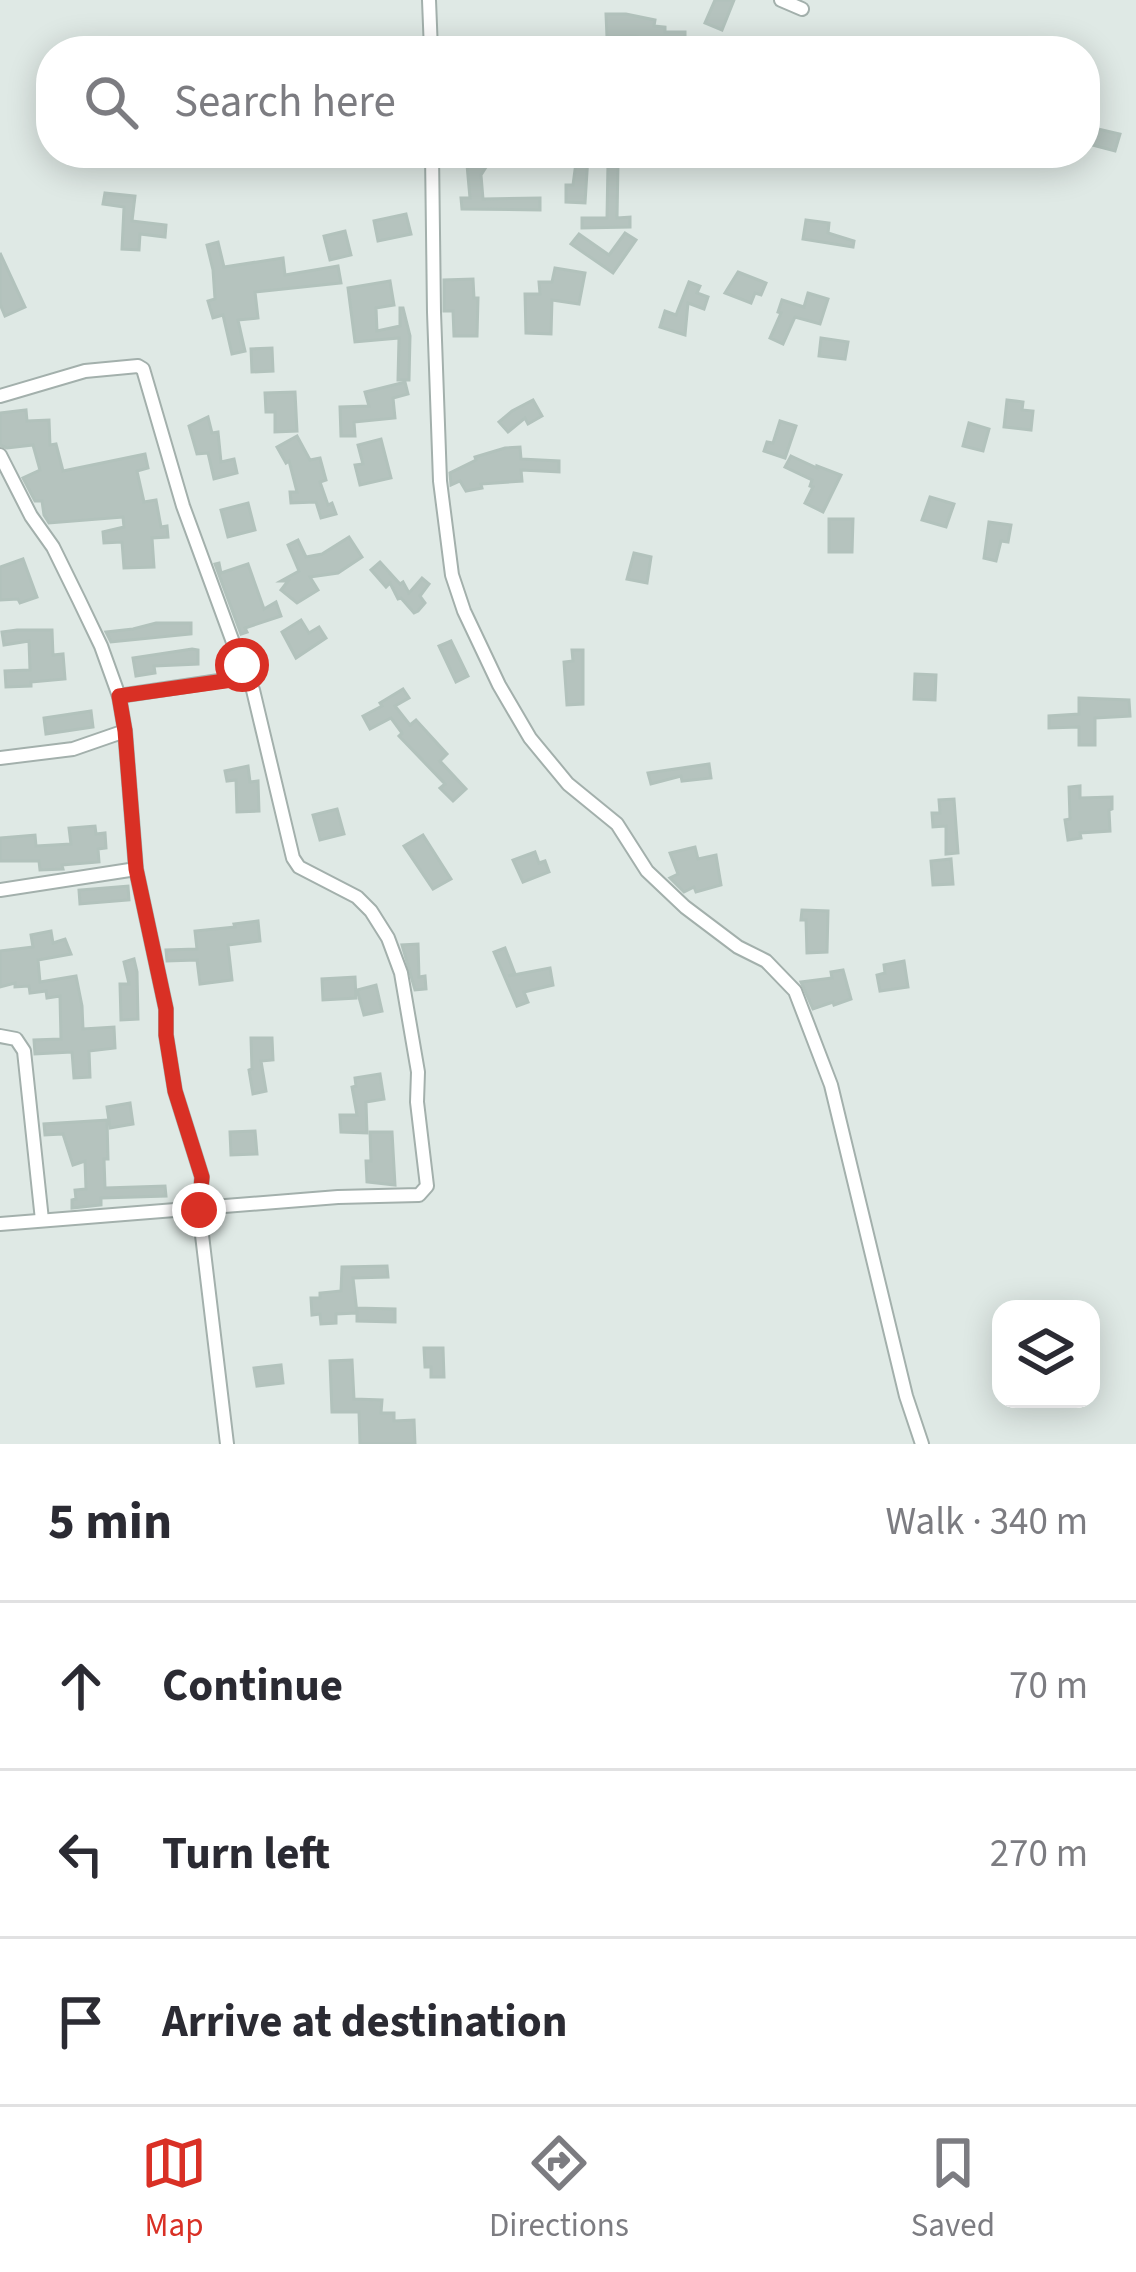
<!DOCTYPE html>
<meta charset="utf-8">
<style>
:root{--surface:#fff;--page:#f2f2f3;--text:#2b2b33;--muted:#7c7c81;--line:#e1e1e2;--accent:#d93025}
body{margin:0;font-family:"Source Sans 3",sans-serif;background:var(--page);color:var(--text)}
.controls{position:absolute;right:36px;bottom:36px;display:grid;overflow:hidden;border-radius:24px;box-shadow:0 6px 30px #0003}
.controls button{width:108px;height:108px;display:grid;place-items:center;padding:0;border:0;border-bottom:3px solid var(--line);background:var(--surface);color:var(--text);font:60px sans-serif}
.stop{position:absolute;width:36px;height:36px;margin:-27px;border:9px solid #d93025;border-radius:50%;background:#fff}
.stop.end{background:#d93025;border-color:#fff;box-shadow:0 3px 12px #0008}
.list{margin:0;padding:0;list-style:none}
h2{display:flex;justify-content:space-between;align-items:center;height:156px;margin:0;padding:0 48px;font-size:51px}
h2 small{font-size:39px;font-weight:400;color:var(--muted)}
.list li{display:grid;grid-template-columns:78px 1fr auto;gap:36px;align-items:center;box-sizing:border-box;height:168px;padding:0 48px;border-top:3px solid var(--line)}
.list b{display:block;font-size:45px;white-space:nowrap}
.list em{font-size:39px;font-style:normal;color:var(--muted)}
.icon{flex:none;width:66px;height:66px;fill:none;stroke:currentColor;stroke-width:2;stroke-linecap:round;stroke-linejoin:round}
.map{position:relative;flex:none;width:1136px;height:1444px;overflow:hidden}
.search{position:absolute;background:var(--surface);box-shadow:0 6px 30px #0003;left:36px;right:36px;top:36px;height:132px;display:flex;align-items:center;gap:30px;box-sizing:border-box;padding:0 42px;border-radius:48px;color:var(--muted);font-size:45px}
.sheet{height:660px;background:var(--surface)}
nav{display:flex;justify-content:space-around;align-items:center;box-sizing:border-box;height:168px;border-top:3px solid var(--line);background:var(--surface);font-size:33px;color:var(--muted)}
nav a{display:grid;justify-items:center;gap:6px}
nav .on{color:var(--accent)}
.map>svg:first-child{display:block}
</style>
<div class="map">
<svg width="1136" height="1444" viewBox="0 0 1136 1444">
<rect width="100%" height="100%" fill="#dfe9e5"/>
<g fill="#b5c3be" stroke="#b2c2bc" stroke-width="3">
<polygon points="715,0 734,0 722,30 705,23"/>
<polygon points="606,14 626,14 655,20 654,26 665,27 665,32 685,32 685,51 672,51 673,47 654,46 654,40 634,36 607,37"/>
<polygon points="1085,126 1120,134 1115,151 1085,143"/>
<polygon points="466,154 479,157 480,155 490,161 481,175 483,199 540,198 540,210 462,209 461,198 470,198"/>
<polygon points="577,155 588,156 585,203 566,202 566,185 573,185"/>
<polygon points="608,163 618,163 617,218 630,217 630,227 582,228 582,218 607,218"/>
<polygon points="105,193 135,196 132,221 166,225 165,237 140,234 139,250 122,249 124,207 103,204"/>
<polygon points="406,214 411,234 378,241 374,221"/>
<polygon points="806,220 829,223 828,233 854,241 853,247 803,239"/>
<polygon points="345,231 351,255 330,260 324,236"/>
<polygon points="625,233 636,240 613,273 571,244 579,234 609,255"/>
<polygon points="218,242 224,267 283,258 285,275 338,266 341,283 255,292 258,318 238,320 245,351 232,354 223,315 213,318 208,301 215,299 213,270 207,245"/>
<polygon points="0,253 25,307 5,316 0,304"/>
<polygon points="555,268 585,273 579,304 552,300 551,334 526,333 525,294 540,294 539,282 552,282"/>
<polygon points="738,272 766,283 761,295 755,293 751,303 725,293"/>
<polygon points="473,279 474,298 478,298 477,336 454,336 453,311 444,311 444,280"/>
<polygon points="390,281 394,305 376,308 377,331 400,326 400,308 403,308 410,336 409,380 398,380 399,338 355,342 348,288"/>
<polygon points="689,282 700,286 697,293 708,297 704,309 688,303 685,335 660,327 665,311 676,315"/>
<polygon points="808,293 828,299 820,324 795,317 783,344 770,338 781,313 778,312 782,300 804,307"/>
<polygon points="821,338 848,342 845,359 819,356"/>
<polygon points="272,348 273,371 252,372 251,349"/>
<polygon points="405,382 408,394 393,398 395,418 354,422 355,436 341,436 340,407 369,406 365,392"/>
<polygon points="295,392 297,431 275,432 275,412 266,412 265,393"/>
<polygon points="533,400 542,416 528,424 525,418 508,432 499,422 512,411"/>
<polygon points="1007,400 1023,402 1022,410 1033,411 1031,430 1004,427"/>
<polygon points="26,410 27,421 49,420 50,445 56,444 63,471 145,454 148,468 137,471 144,502 156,500 161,527 167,526 168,537 152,538 154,567 124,568 122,542 104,543 103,532 124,527 123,517 49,523 44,515 42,501 35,501 23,478 40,470 33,445 7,448 0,445 0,413"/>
<polygon points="208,417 212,433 218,432 221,462 234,459 237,473 214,479 208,453 197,454 189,426"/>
<polygon points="780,421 796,426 785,458 764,451 767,442 773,443"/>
<polygon points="969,423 989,429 983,451 963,446"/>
<polygon points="297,436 310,460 320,458 326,480 320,482 328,505 332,503 336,514 321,518 316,502 291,503 290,492 297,492 289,461 286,463 277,447"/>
<polygon points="381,439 391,478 360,485 355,465 363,464 358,445"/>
<polygon points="520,447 521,459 559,461 559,472 521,470 522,481 481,484 482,488 466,491 460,481 451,485 450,473 476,460 475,457 505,448"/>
<polygon points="791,456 817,468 817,466 841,475 823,512 805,503 813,487 810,486 812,480 785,467"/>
<polygon points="930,497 954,504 946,527 922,520"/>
<polygon points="248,503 255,530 228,537 221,510"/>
<polygon points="829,519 853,519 852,552 829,552"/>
<polygon points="989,522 1011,525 1008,542 1001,541 996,561 984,558"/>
<polygon points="349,537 362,557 338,573 310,577 318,590 297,603 281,590 288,581 281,581 299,571 288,545 298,540 306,557 322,554"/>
<polygon points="634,553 651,557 647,583 627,579"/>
<polygon points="23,559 37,597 20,603 18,599 0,600 0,567"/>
<polygon points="380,562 400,584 403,582 409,593 422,578 429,584 420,596 425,603 418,611 414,613 401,598 398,599 390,583 386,587 371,570"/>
<polygon points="219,563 221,573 248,564 264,609 276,602 281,616 245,628 247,632 241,634 215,564"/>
<polygon points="301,620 309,633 319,627 326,638 296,658 282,632"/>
<polygon points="156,623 191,623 191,634 111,642 106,632 133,629"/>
<polygon points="17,630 52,630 53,655 63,654 65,679 31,682 31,686 6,687 5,671 30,670 29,641 4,645 2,632"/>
<polygon points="451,641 468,676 456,682 439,646"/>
<polygon points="192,649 198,650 198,664 154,666 155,673 136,676 133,658"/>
<polygon points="572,650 583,650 583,704 567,705 564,662 573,661"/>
<polygon points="915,674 936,675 935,700 914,699"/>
<polygon points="403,689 409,698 395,706 410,725 416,720 447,754 440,761 466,789 453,801 440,788 445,784 399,736 402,733 391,718 370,729 363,716 382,706 380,703"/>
<polygon points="1079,698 1129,700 1130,716 1095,718 1095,745 1079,745 1079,727 1049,728 1049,716 1079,714"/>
<polygon points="91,711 93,727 46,734 44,718"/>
<polygon points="709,764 711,778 682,781 681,776 651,784 648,773"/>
<polygon points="248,766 250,782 258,781 259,811 237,812 236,780 227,781 225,771"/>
<polygon points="1080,786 1080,798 1112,797 1112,809 1109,810 1110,831 1080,833 1081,838 1068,840 1065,820 1070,819 1069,787"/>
<polygon points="954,799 958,853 946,854 946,826 933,827 932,813 940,813 939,800"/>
<polygon points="337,809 344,834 320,840 313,815"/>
<polygon points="95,826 96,834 105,833 106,848 98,849 99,862 62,865 63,869 40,870 39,861 0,861 0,838 35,835 36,846 71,844 69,828"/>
<polygon points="423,835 451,879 433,889 404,846"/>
<polygon points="695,847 698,859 716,855 721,885 696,892 694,887 684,892 670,878 678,874 670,853"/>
<polygon points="535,852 539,863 545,861 549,872 523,882 513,860"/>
<polygon points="951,859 953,884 933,885 931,861"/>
<polygon points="128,886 129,900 80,904 79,890"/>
<polygon points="802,910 828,911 827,952 807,953 806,920 801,920"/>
<polygon points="258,921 260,941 228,945 232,980 200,984 197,960 167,961 166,950 197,949 195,931 235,927 234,924"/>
<polygon points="51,931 53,943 65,939 71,954 38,960 40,982 76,976 82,1006 83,1029 114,1027 115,1048 89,1051 90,1077 74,1078 72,1052 35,1054 34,1040 61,1039 60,996 47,998 46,991 30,993 29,986 15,987 15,983 0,987 0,951 33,947 31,935"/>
<polygon points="418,944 419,977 425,976 426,989 415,990 402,945"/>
<polygon points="505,948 515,974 508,976 550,968 553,985 524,992 528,1002 517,1006 494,952"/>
<polygon points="134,959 137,972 138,1019 121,1020 120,984 129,984 124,962"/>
<polygon points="904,961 908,987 880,991 877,975 885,973 884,965"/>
<polygon points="843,970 851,999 834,1005 833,1002 813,1009 801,982 832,978 831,972"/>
<polygon points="355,977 356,998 323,1000 322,979"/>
<polygon points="376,985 382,1011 364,1015 357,990"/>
<polygon points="251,1038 272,1038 273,1060 261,1061 266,1091 253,1094 249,1070 252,1069"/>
<polygon points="380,1074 384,1099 366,1102 367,1133 341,1132 340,1115 357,1115 352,1087 356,1086 355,1078"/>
<polygon points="130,1103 133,1124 110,1128 107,1107"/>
<polygon points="107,1120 108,1159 104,1159 105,1188 165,1186 166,1196 101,1198 101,1205 72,1208 72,1200 76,1199 75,1190 86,1189 85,1161 73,1165 63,1134 45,1135 44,1124"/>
<polygon points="255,1131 257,1154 231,1155 230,1132"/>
<polygon points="370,1132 392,1132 395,1185 367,1182 366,1161 371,1161"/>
<polygon points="387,1266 388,1277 353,1278 357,1313 357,1308 395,1309 395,1322 357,1321 357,1313 336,1314 336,1323 321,1324 320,1314 312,1315 311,1298 320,1298 320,1293 341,1291 342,1267"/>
<polygon points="424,1348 443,1348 444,1377 431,1377 431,1367 425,1367"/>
<polygon points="352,1360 354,1399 382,1400 381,1413 394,1413 394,1421 414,1420 415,1444 360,1444 359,1412 332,1412 330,1361"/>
<polygon points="281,1365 283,1383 257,1386 254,1368"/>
</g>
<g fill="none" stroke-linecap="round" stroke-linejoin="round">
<defs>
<g id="minor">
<polyline points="429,0 431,51"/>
<polyline points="781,0 802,9"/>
<polyline points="432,153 434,312 440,481 452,575 464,611 499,685 530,738 568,784 617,824 647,871 685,907 738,947 766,961 795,991 831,1085 906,1396 922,1444"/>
<polyline points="0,396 85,371 138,366 143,369 183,506 245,675"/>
<polyline points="0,455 31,516 53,547 79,600 101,646 119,696 125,731 136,869 166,1009 166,1035 175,1091 202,1177 199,1210 227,1444"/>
<polyline points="0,758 73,749 125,731"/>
<polyline points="0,890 136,869"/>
<polyline points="0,1036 16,1039 24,1051 42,1220"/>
<polyline points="0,1224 338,1197 419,1195 427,1186 417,1102 418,1072 401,973 388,938 371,911 357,897 299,867 293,858 253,690 245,675 239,678 119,696"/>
</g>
</defs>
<use href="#minor" stroke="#a3b0ac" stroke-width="16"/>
<use href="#minor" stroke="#fff" stroke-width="12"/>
</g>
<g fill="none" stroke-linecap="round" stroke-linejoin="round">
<polyline stroke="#d93025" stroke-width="15" points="199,1210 202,1177 175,1091 166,1035 166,1009 136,869 125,731 119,696 239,679 244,675 242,665"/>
</g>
</svg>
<div class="controls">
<button><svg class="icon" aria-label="layers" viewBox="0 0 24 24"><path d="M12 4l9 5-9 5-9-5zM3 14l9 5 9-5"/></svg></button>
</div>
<div class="stop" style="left:242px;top:665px"></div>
<div class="stop end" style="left:199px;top:1210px"></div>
<div class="search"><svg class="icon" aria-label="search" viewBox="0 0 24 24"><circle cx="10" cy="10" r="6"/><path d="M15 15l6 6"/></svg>Search here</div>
</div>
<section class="sheet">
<h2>5 min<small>Walk · 340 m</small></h2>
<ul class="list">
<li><svg class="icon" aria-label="ahead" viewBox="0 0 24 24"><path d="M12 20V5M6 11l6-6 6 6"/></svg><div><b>Continue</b></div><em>70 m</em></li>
<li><svg class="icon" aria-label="left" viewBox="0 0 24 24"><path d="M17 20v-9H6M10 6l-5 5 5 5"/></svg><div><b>Turn left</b></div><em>270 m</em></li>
<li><svg class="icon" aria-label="arrive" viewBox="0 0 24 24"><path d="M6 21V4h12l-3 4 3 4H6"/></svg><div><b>Arrive at destination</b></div></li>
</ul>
</section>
<nav>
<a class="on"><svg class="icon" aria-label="map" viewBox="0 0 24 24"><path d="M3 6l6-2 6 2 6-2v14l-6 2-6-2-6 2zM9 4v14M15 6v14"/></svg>Map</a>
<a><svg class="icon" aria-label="directions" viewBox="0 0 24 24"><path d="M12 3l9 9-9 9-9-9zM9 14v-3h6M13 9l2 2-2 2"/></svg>Directions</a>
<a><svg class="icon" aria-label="saved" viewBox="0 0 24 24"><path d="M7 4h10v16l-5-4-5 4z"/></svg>Saved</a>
</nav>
